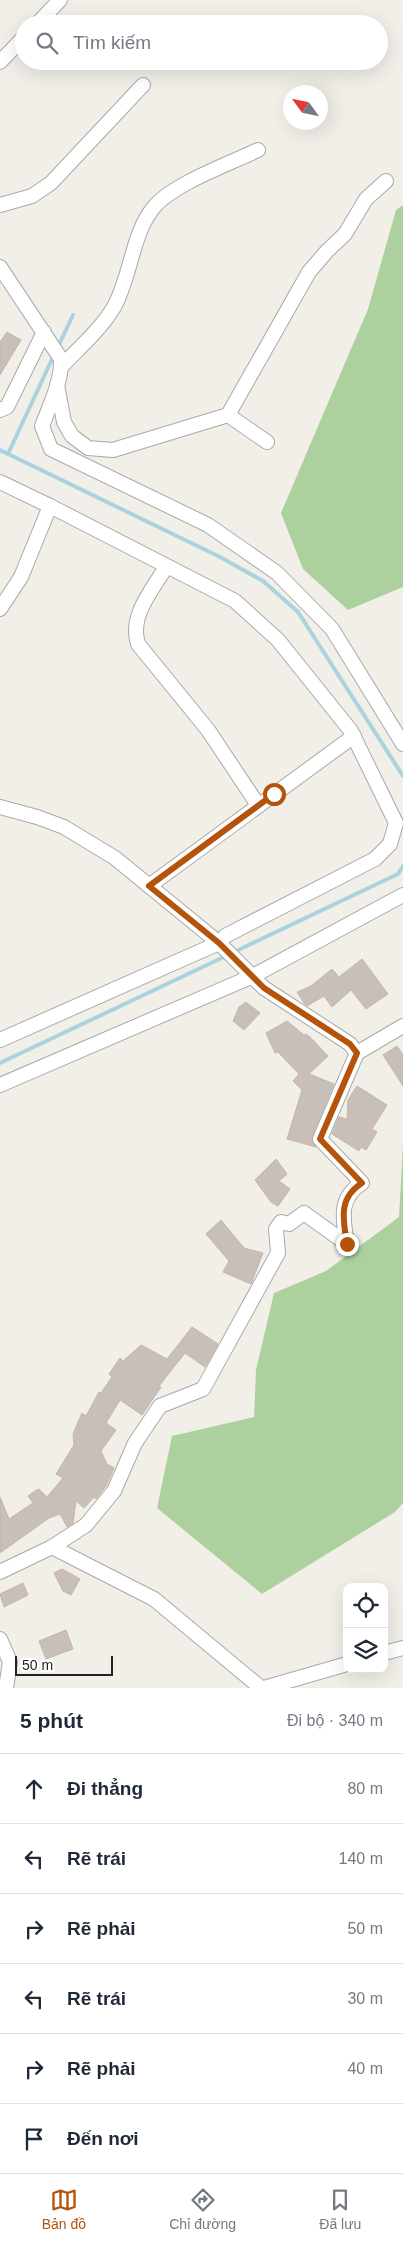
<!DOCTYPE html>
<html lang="vi">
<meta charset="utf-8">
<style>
:root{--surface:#fff;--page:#f6f6f7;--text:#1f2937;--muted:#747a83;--line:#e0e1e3;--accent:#b45309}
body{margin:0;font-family:Helvetica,sans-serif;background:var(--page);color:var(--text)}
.controls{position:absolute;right:15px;bottom:15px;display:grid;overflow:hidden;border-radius:10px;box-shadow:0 5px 20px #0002}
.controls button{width:45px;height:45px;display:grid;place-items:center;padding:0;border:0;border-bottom:1px solid var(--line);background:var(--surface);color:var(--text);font:25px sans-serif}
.compass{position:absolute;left:283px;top:85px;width:45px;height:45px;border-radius:50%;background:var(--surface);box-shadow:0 5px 20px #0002;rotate:303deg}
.scale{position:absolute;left:15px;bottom:12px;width:98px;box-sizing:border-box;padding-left:5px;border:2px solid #222;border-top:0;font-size:14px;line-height:18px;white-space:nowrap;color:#222;-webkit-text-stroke:4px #fff;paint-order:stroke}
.stop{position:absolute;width:15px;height:15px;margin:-11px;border:4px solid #b45309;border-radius:50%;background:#fff}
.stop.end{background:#b45309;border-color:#fff;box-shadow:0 1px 5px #0008}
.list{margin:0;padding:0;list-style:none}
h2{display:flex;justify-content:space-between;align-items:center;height:65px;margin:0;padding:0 20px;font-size:21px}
h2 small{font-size:16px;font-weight:400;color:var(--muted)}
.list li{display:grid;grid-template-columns:32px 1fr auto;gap:15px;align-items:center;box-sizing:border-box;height:70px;padding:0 20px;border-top:1px solid var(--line)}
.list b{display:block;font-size:19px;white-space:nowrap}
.list em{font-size:16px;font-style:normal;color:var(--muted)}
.icon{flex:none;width:28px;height:28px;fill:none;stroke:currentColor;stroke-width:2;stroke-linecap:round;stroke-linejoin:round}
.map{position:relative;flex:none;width:403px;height:1688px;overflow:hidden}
.search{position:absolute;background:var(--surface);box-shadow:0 5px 20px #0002;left:15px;right:15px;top:15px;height:55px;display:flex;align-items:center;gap:12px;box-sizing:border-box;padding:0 18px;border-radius:28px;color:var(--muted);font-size:19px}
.sheet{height:485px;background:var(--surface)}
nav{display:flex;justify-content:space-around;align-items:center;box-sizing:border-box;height:70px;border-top:1px solid var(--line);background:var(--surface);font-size:14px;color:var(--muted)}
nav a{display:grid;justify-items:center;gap:2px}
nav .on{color:var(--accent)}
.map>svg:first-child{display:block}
</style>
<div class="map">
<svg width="403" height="1688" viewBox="0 0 403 1688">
<rect width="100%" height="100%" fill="#f2efe9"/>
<g fill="#add19e">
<polygon points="403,205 403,587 348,610 303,569 281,513 368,309 396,210"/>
<polygon points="403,1145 403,1503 395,1512 262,1594 157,1508 172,1436 254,1417 256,1370 274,1293 326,1271 399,1217"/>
</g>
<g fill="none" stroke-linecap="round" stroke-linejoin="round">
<g stroke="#aad3df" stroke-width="4">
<polyline points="57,349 73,315"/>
<polyline points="0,450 220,557 263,581 298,612 403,776"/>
<polyline points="8,454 54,355"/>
<polyline points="232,953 398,874 403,866"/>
<polyline points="0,1063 226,956"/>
</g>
</g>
<g fill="#c7bfb8" stroke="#c4b6ab">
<polygon points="7,332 21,340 0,375 0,342"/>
<polygon points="362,959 388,994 366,1009 351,990 332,1007 324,996 307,1006 304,1003 297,992 311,986 332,969 339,977"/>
<polygon points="246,1002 260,1013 244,1030 233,1021 239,1007"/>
<polygon points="287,1021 304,1035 306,1034 310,1037 328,1056 309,1074 334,1084 312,1136 312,1141 316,1147 287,1139 302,1090 293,1081 299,1074 278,1052 275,1053 266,1033"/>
<polygon points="397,1046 403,1055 403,1086 383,1055"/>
<polygon points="357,1086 387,1105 372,1129 377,1132 366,1150 361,1147 359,1151 332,1134 339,1117 347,1119 348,1100"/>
<polygon points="276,1159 287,1174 279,1181 290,1189 278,1206 271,1202 255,1180"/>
<polygon points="221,1220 244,1248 263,1253 251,1284 223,1272 229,1261 206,1234"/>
<polygon points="192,1327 218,1344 205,1367 185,1353 159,1386 161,1387 142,1415 120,1400 106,1423 116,1430 101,1451 107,1464 114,1468 106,1486 96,1499 94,1497 84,1508 76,1501 73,1523 67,1527 60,1514 49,1518 0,1553 0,1497 9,1519 33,1503 28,1496 35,1491 39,1489 47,1497 63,1478 56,1474 74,1445 73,1434 82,1413 86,1416 99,1392 101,1393 112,1377 109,1374 120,1358 123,1361 141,1345 167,1359"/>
<polygon points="62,1569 80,1579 71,1595 63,1591 54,1573"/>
<polygon points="23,1583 28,1595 4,1607 0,1594"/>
<polygon points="66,1630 73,1649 46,1659 39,1641"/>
</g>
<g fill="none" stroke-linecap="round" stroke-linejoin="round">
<defs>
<g id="minor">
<polyline points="37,24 60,0"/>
<polyline points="0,62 24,37"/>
<polyline points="0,205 32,196 51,183 143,85"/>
<path d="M0 267 61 359C62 381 50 405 42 426L51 449 208 525 277 573 332 629 403 744"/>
<path d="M61 367C79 348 101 329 114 307 131 277 132 233 154 207 173 184 229 164 258 150"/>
<polyline points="57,385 64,422 72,436 88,448 113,450 228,415 309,272 327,251 345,234 366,199 386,181"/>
<polyline points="0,410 7,407 44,332"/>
<polyline points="228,415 267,442"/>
<polyline points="0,482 50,506 21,577 0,609"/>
<path d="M166 567C152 590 129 616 138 644L208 730 258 805"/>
<path d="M0 807 37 817 64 827 115 858 219 943 264 988 350 1044 357 1053 320 1139 362 1183C338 1198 343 1219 347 1244L304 1213 289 1224 281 1222 276 1229 278 1253 203 1389 160 1406 135 1443 114 1491 86 1525 52 1547 0 1572"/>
<polyline points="149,886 354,736"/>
<polyline points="0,1040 219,943 225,936 375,859 390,844 396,823 351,731 278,640 235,601 50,506"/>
<polyline points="357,1053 403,1026"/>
<polyline points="0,1085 253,976 403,895"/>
<polyline points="52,1547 154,1599 261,1688"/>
<polyline points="0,1639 10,1662 6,1688"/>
<polyline points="384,1653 403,1648"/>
<polyline points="264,1688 347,1664"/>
</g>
</defs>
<use href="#minor" stroke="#a9a9a9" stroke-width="16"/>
<use href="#minor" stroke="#fff" stroke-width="14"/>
</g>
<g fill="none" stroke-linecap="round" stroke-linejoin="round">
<path stroke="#b45309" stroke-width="6" d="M274 794 149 886 219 943 264 988 350 1044 357 1053 320 1139 362 1183C338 1198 343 1219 347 1244"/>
</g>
</svg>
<div class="controls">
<button><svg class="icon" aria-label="locate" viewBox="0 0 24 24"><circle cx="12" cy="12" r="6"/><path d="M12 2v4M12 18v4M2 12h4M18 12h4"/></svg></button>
<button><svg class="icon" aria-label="layers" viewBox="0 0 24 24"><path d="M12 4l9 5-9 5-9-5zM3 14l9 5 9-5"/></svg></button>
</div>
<svg class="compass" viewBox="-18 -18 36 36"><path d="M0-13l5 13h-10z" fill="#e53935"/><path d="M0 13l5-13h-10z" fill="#747a83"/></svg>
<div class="scale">50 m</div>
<div class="stop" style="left:274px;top:794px"></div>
<div class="stop end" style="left:347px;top:1244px"></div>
<div class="search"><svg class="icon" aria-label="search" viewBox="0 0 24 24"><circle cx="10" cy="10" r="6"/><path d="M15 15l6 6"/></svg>Tìm kiếm</div>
</div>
<section class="sheet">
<h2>5 phút<small>Đi bộ · 340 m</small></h2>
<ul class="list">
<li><svg class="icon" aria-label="ahead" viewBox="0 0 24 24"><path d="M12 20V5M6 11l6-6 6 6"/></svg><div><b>Đi thẳng</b></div><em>80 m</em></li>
<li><svg class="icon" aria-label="left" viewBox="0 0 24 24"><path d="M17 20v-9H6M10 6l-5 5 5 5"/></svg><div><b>Rẽ trái</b></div><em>140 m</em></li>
<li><svg class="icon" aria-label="right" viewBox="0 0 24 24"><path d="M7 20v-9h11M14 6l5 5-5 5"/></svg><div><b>Rẽ phải</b></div><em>50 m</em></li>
<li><svg class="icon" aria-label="left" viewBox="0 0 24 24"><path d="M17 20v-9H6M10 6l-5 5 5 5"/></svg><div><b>Rẽ trái</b></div><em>30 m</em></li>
<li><svg class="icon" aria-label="right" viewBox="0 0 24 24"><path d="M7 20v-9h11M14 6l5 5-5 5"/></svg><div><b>Rẽ phải</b></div><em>40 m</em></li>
<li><svg class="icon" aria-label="arrive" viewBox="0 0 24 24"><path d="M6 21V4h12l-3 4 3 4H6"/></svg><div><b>Đến nơi</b></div></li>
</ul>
</section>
<nav>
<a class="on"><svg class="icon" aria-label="map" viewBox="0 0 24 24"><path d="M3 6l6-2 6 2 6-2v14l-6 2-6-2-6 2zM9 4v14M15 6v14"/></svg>Bản đồ</a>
<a><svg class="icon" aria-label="directions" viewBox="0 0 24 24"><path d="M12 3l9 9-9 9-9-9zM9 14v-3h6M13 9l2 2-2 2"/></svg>Chỉ đường</a>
<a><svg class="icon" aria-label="saved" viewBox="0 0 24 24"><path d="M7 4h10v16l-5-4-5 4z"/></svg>Đã lưu</a>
</nav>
